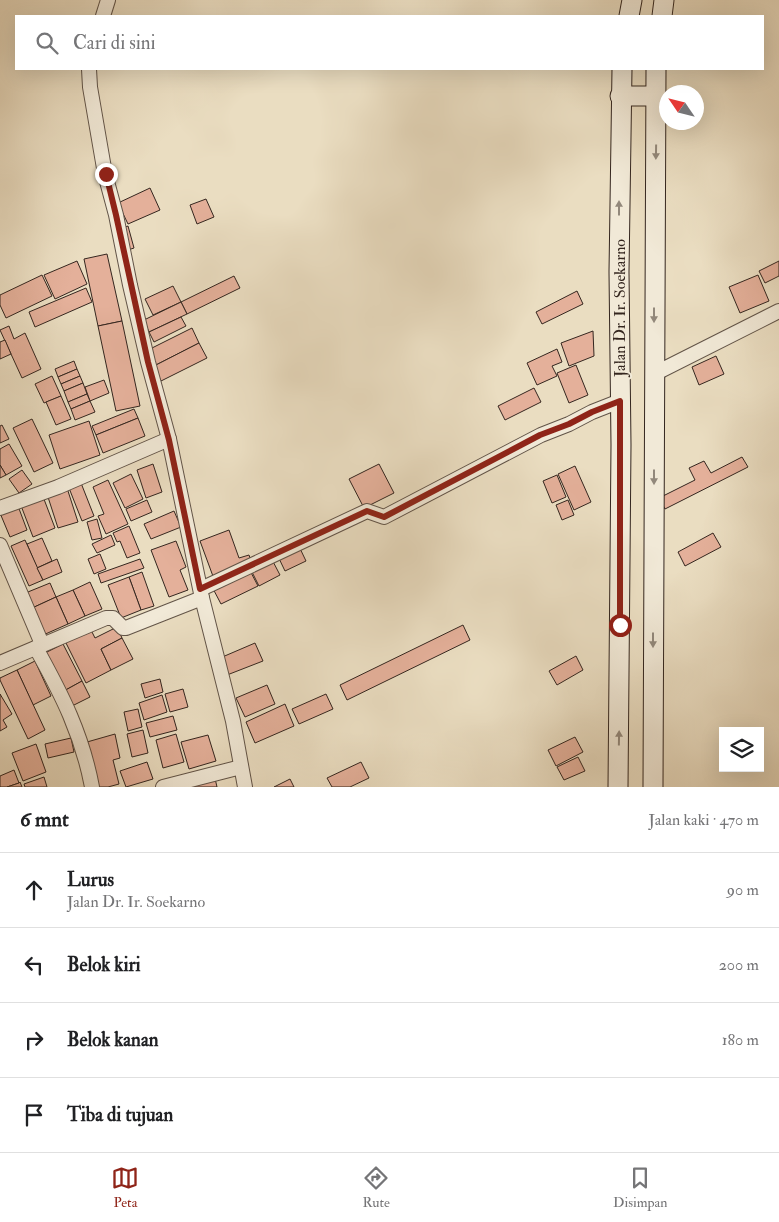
<!DOCTYPE html>
<html lang="id">
<meta charset="utf-8">
<style>
:root{--surface:#fff;--page:#f2f2f2;--text:#202124;--muted:#757577;--line:#e0e0e0;--accent:#8f2418}
body{margin:0;font-family:"IM FELL Double Pica",serif;background:var(--page);color:var(--text)}
.controls{position:absolute;right:15px;bottom:15px;display:grid;overflow:hidden;border-radius:0px;box-shadow:0 5px 20px #0002}
.controls button{width:45px;height:45px;display:grid;place-items:center;padding:0;border:0;border-bottom:1px solid var(--line);background:var(--surface);color:var(--text);font:25px sans-serif}
.compass{position:absolute;left:659px;top:85px;width:45px;height:45px;border-radius:50%;background:var(--surface);box-shadow:0 5px 20px #0002;rotate:305deg}
.stop{position:absolute;width:15px;height:15px;margin:-11px;border:4px solid #8f2418;border-radius:50%;background:#fff}
.stop.end{background:#8f2418;border-color:#fff;box-shadow:0 1px 5px #0008}
.list{margin:0;padding:0;list-style:none}
h2{display:flex;justify-content:space-between;align-items:center;height:65px;margin:0;padding:0 20px;font-size:21px}
h2 small{font-size:16px;font-weight:400;color:var(--muted)}
.list li{display:grid;grid-template-columns:32px 1fr auto;gap:15px;align-items:center;box-sizing:border-box;height:75px;padding:0 20px;border-top:1px solid var(--line)}
.list b{display:block;font-size:19px;white-space:nowrap}
.list p{margin:0;font-size:16px;white-space:nowrap;color:var(--muted)}
.list em{font-size:16px;font-style:normal;color:var(--muted)}
.icon{flex:none;width:28px;height:28px;fill:none;stroke:currentColor;stroke-width:2;stroke-linecap:round;stroke-linejoin:round}
.map{position:relative;flex:none;width:779px;height:787px;overflow:hidden}
.search{position:absolute;background:var(--surface);box-shadow:0 5px 20px #0002;left:15px;right:15px;top:15px;height:55px;display:flex;align-items:center;gap:12px;box-sizing:border-box;padding:0 18px;border-radius:0px;color:var(--muted);font-size:19px}
.sheet{height:365px;background:var(--surface)}
nav{display:flex;justify-content:space-around;align-items:center;box-sizing:border-box;height:70px;border-top:1px solid var(--line);background:var(--surface);font-size:14px;color:var(--muted)}
nav a{display:grid;justify-items:center;gap:2px}
nav .on{color:var(--accent)}
.map>svg:first-child{display:block}
</style>
<div class="map">
<svg width="779" height="787" viewBox="0 0 779 787">
<rect width="100%" height="100%" fill="#eaddc1"/>
<filter id="stains"><feTurbulence type="fractalNoise" baseFrequency=".004" numOctaves="4"/><feColorMatrix values="0 0 0 0 .2 0 0 0 0 .09 0 0 0 0 .02 0 0 0 .5 -.17"/></filter>
<radialGradient id="worn" r=".72"><stop offset=".6" stop-color="#630" stop-opacity="0"/><stop offset="1" stop-color="#630" stop-opacity=".3"/></radialGradient>
<g fill="#e4b09a" stroke="#34261f">
<polygon points="150,188 160,210 128,224 118,203"/>
<polygon points="206,199 214,217 197,224 190,205"/>
<polygon points="128,226 134,248 125,251 120,229"/>
<polygon points="107,254 122,321 98,326 84,259"/>
<polygon points="77,261 87,284 55,299 44,275"/>
<polygon points="779,261 779,276 765,283 759,271"/>
<polygon points="42,275 52,296 6,318 0,305 0,295"/>
<polygon points="758,275 769,301 740,313 729,287"/>
<polygon points="234,276 240,288 187,314 181,302"/>
<polygon points="173,286 181,302 153,315 145,299"/>
<polygon points="86,288 92,302 35,327 29,312"/>
<polygon points="577,291 583,304 542,324 536,312"/>
<polygon points="181,302 187,314 149,332 144,320"/>
<polygon points="181,317 186,326 154,342 149,332"/>
<polygon points="122,321 140,406 116,411 98,326"/>
<polygon points="9,326 14,339 25,333 41,369 22,378 0,330"/>
<polygon points="192,328 199,343 154,366 146,351"/>
<polygon points="593,331 594,356 569,366 561,343"/>
<polygon points="5,340 11,354 0,359 0,342"/>
<polygon points="199,343 207,358 161,381 154,366"/>
<polygon points="557,349 562,362 552,366 557,376 537,385 527,363"/>
<polygon points="716,356 724,374 699,385 692,367"/>
<polygon points="74,361 77,369 58,377 55,369"/>
<polygon points="576,365 588,395 569,403 557,373"/>
<polygon points="77,369 80,376 61,384 58,377"/>
<polygon points="52,376 61,396 44,403 35,384"/>
<polygon points="80,376 83,383 64,391 61,384"/>
<polygon points="104,380 109,393 90,401 85,387"/>
<polygon points="83,383 87,394 68,402 64,391"/>
<polygon points="534,388 541,402 505,420 498,406"/>
<polygon points="87,394 90,401 71,409 68,402"/>
<polygon points="61,396 71,419 56,425 46,402"/>
<polygon points="90,401 95,412 75,420 71,409"/>
<polygon points="134,409 138,418 96,435 92,426"/>
<polygon points="138,418 145,436 103,453 96,435"/>
<polygon points="32,419 53,463 34,472 13,428"/>
<polygon points="89,421 100,455 60,469 49,435"/>
<polygon points="2,425 9,439 0,443 0,426"/>
<polygon points="9,444 22,466 6,475 0,465 0,449"/>
<polygon points="742,457 748,467 665,509 659,498 695,480 689,468 704,461 711,473"/>
<polygon points="153,464 162,492 146,498 137,470"/>
<polygon points="379,464 394,493 364,508 349,479"/>
<polygon points="0,465 6,475 0,478"/>
<polygon points="575,466 591,502 574,510 558,474"/>
<polygon points="22,470 32,484 19,493 9,479"/>
<polygon points="131,474 143,499 125,508 113,483"/>
<polygon points="557,475 566,497 552,503 543,481"/>
<polygon points="108,480 128,524 106,534 98,516 104,514 93,487"/>
<polygon points="81,483 94,516 82,521 69,488"/>
<polygon points="67,488 78,522 58,528 47,494"/>
<polygon points="42,494 55,528 33,537 20,503"/>
<polygon points="147,500 152,512 131,521 126,509"/>
<polygon points="568,500 574,515 562,520 556,505"/>
<polygon points="18,506 27,530 10,537 0,513"/>
<polygon points="174,511 181,527 151,539 144,524"/>
<polygon points="97,519 102,538 92,540 87,522"/>
<polygon points="129,526 140,553 127,558 120,541 117,542 113,533"/>
<polygon points="229,530 239,558 249,555 252,564 214,579 200,541"/>
<polygon points="713,533 721,547 685,566 678,552"/>
<polygon points="111,535 115,545 97,553 92,544"/>
<polygon points="42,538 52,561 37,568 27,544"/>
<polygon points="295,538 306,561 285,571 274,548"/>
<polygon points="25,540 43,580 29,586 11,546"/>
<polygon points="176,541 186,567 180,570 188,590 169,597 151,550"/>
<polygon points="268,552 280,575 259,586 247,562"/>
<polygon points="100,554 106,569 94,574 88,559"/>
<polygon points="57,559 62,572 43,580 37,568"/>
<polygon points="140,559 144,568 101,583 98,574"/>
<polygon points="246,563 258,586 221,604 209,581"/>
<polygon points="142,572 154,606 141,610 129,577"/>
<polygon points="129,577 141,610 121,618 108,585"/>
<polygon points="90,582 102,609 85,616 73,590"/>
<polygon points="50,583 56,597 30,609 23,594"/>
<polygon points="73,590 85,616 68,624 56,597"/>
<polygon points="56,597 68,624 41,636 30,609"/>
<polygon points="463,625 470,640 347,700 340,685"/>
<polygon points="89,626 95,638 117,627 122,638 101,649 111,670 86,683 64,639"/>
<polygon points="122,638 133,659 111,670 101,649"/>
<polygon points="255,643 263,661 227,675 220,658"/>
<polygon points="63,644 82,681 62,692 43,654"/>
<polygon points="576,656 583,670 557,685 549,671"/>
<polygon points="35,661 51,696 33,705 17,670"/>
<polygon points="17,670 45,730 28,739 0,680 0,678"/>
<polygon points="160,679 163,692 145,698 141,684"/>
<polygon points="82,681 90,697 70,707 62,692"/>
<polygon points="267,685 275,704 245,717 236,698"/>
<polygon points="183,689 188,707 170,712 165,694"/>
<polygon points="0,694 12,714 3,720 7,727 0,731"/>
<polygon points="326,694 333,709 299,724 292,709"/>
<polygon points="162,695 167,712 144,720 139,703"/>
<polygon points="285,704 294,726 255,743 246,722"/>
<polygon points="138,709 142,727 128,731 124,712"/>
<polygon points="173,716 177,730 150,737 146,723"/>
<polygon points="143,730 148,753 132,757 127,734"/>
<polygon points="115,734 120,758 113,760 119,784 108,787 98,787 87,742"/>
<polygon points="176,734 184,762 163,768 156,740"/>
<polygon points="208,735 216,761 189,769 181,742"/>
<polygon points="575,737 583,752 556,766 548,750"/>
<polygon points="71,738 74,752 48,758 45,744"/>
<polygon points="36,744 46,772 23,781 12,753"/>
<polygon points="578,757 585,771 564,780 557,767"/>
<polygon points="147,762 153,779 126,787 120,771"/>
<polygon points="361,762 369,778 350,787 332,787 327,778"/>
<polygon points="14,770 19,783 7,787 0,787 0,776"/>
<polygon points="214,774 217,787 186,787"/>
<polygon points="44,777 47,787 25,787 24,784"/>
<polygon points="290,779 294,787 274,787"/>
<polygon points="20,782 22,787 7,787 19,783"/>
</g>
<g fill="none" stroke-linecap="round" stroke-linejoin="round">
<defs>
<g id="street">
<polyline points="103,16 108,0"/>
<polyline points="89,69 90,87 105,174 116,215 130,285 148,362 169,439 202,598 233,721 245,787"/>
<polyline points="654,374 779,311"/>
<polyline points="0,508 58,487 169,439"/>
<polyline points="0,545 42,644"/>
<polyline points="201,589 367,511 384,517 541,435 569,424 592,412 620,401"/>
<path d="M36 648C62 695 82 734 92 787"/>
<polyline points="0,663 106,618 113,618 123,628 126,628 202,598"/>
<polyline points="163,787 241,767"/>
</g>
<g id="secondary">
<polyline points="629,16 632,0"/>
<polyline points="662,16 664,0"/>
<polyline points="620,96 655,96"/>
<polyline points="618,787 621,445 619,272 622,69"/>
<polyline points="653,787 656,69"/>
</g>
</defs>
<use href="#street" stroke="#625448" stroke-width="16"/>
<use href="#secondary" stroke="#34261f" stroke-width="21"/>
<use href="#street" stroke="#f1e9d7" stroke-width="14"/>
<use href="#secondary" stroke="#f1e9d7" stroke-width="19"/>
</g>
<defs><path id="oneway-solid" d="M-6-.8H1V-3.2L6.5 0L1 3.2V.8H-6Z" transform="scale(1.25)"/></defs>
<g fill="#92887b">
<use href="#oneway-solid" transform="translate(656 152) rotate(91)"/>
<use href="#oneway-solid" transform="translate(619 208) rotate(-90)"/>
<use href="#oneway-solid" transform="translate(654 315) rotate(90)"/>
<use href="#oneway-solid" transform="translate(654 477) rotate(90)"/>
<use href="#oneway-solid" transform="translate(653 640) rotate(90)"/>
<use href="#oneway-solid" transform="translate(619 738) rotate(-89)"/>
</g>
<g fill="none" stroke-linecap="round" stroke-linejoin="round">
<polyline stroke="#8f2418" stroke-width="6" points="106,174 116,215 148,362 169,440 200,589 367,511 384,517 540,435 569,424 592,412 620,401 620,625"/>
</g>
<g text-anchor="middle" stroke-width="4" stroke-linejoin="round" paint-order="stroke">
<g font-size="16" fill="#34261f" stroke="#f1e9d7">
<text transform="translate(619 308) rotate(-90)" y="6">Jalan Dr. Ir. Soekarno</text>
</g>
</g>
<rect width="100%" height="100%" filter="url(#stains)"/>
<rect width="100%" height="100%" fill="url(#worn)"/>
</svg>
<div class="controls">
<button><svg class="icon" aria-label="layers" viewBox="0 0 24 24"><path d="M12 4l9 5-9 5-9-5zM3 14l9 5 9-5"/></svg></button>
</div>
<svg class="compass" viewBox="-18 -18 36 36"><path d="M0-13l5 13h-10z" fill="#e53935"/><path d="M0 13l5-13h-10z" fill="#757577"/></svg>
<div class="stop" style="left:620px;top:625px"></div>
<div class="stop end" style="left:106px;top:174px"></div>
<div class="search"><svg class="icon" aria-label="search" viewBox="0 0 24 24"><circle cx="10" cy="10" r="6"/><path d="M15 15l6 6"/></svg>Cari di sini</div>
</div>
<section class="sheet">
<h2>6 mnt<small>Jalan kaki · 470 m</small></h2>
<ul class="list">
<li><svg class="icon" aria-label="ahead" viewBox="0 0 24 24"><path d="M12 20V5M6 11l6-6 6 6"/></svg><div><b>Lurus</b><p>Jalan Dr. Ir. Soekarno</p></div><em>90 m</em></li>
<li><svg class="icon" aria-label="left" viewBox="0 0 24 24"><path d="M17 20v-9H6M10 6l-5 5 5 5"/></svg><div><b>Belok kiri</b></div><em>200 m</em></li>
<li><svg class="icon" aria-label="right" viewBox="0 0 24 24"><path d="M7 20v-9h11M14 6l5 5-5 5"/></svg><div><b>Belok kanan</b></div><em>180 m</em></li>
<li><svg class="icon" aria-label="arrive" viewBox="0 0 24 24"><path d="M6 21V4h12l-3 4 3 4H6"/></svg><div><b>Tiba di tujuan</b></div></li>
</ul>
</section>
<nav>
<a class="on"><svg class="icon" aria-label="map" viewBox="0 0 24 24"><path d="M3 6l6-2 6 2 6-2v14l-6 2-6-2-6 2zM9 4v14M15 6v14"/></svg>Peta</a>
<a><svg class="icon" aria-label="directions" viewBox="0 0 24 24"><path d="M12 3l9 9-9 9-9-9zM9 14v-3h6M13 9l2 2-2 2"/></svg>Rute</a>
<a><svg class="icon" aria-label="saved" viewBox="0 0 24 24"><path d="M7 4h10v16l-5-4-5 4z"/></svg>Disimpan</a>
</nav>
